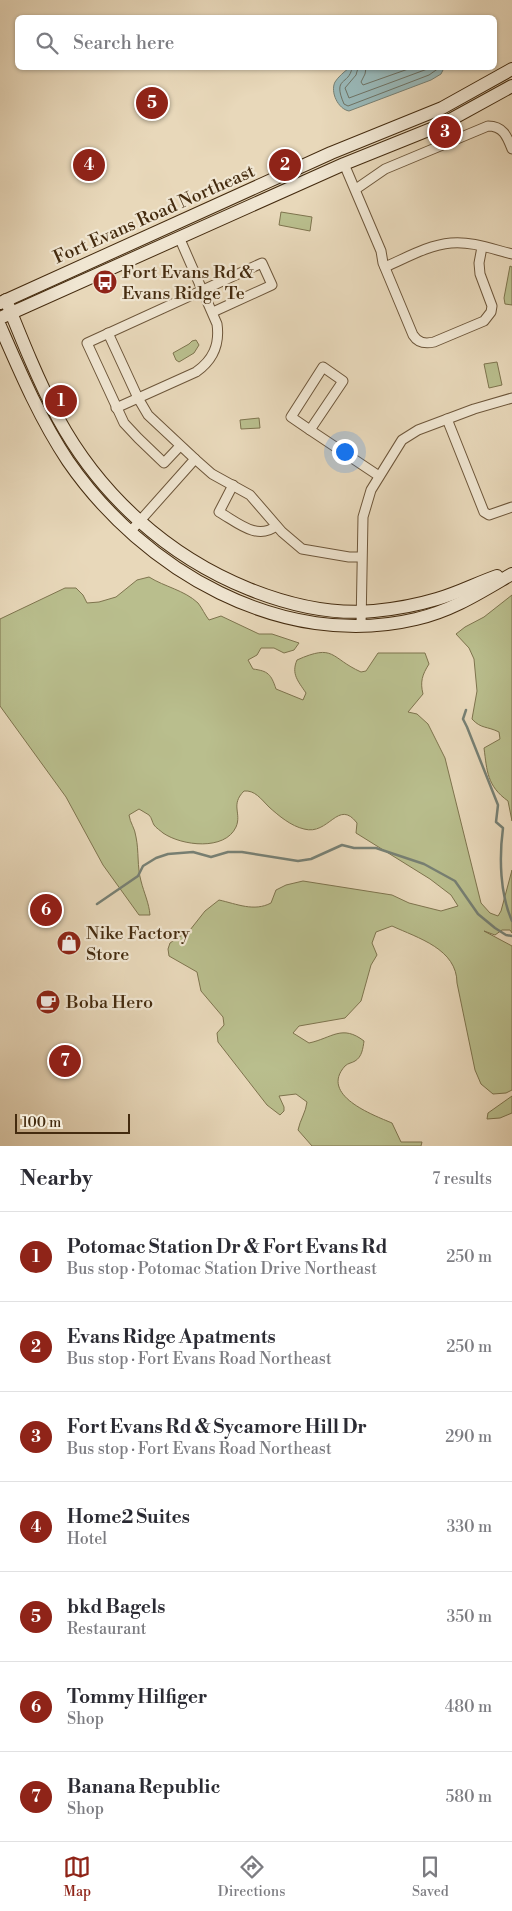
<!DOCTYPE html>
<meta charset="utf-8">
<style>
:root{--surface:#fff;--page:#f2f2f3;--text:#2b2b33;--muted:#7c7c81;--line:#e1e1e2;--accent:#8f2418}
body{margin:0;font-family:"Libre Bodoni",serif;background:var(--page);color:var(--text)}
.scale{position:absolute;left:15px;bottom:12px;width:115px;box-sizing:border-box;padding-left:5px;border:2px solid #442b0f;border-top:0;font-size:14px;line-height:18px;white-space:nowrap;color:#442b0f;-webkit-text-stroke:4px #f0e6d2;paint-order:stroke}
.you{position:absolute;left:344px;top:451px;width:18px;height:18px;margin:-12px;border:4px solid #fff;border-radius:50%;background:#1a73e8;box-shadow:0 0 0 8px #1a73e833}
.badge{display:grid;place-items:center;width:32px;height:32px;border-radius:50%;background:var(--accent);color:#fff;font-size:16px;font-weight:700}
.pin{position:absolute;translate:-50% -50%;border:2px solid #fff;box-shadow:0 1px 5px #0006}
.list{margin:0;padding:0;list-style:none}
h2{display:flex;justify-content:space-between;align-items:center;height:65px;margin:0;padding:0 20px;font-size:21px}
h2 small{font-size:16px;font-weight:400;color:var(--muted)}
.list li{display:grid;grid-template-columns:32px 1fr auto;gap:15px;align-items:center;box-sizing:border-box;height:90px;padding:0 20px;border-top:1px solid var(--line)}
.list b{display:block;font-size:19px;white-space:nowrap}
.list p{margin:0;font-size:16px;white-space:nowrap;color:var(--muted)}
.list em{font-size:16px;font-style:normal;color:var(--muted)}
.icon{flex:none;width:28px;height:28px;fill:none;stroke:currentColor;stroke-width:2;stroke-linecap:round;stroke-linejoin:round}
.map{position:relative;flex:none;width:512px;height:1146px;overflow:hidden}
.search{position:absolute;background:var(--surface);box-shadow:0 1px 4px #0004;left:15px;right:15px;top:15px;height:55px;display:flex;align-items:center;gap:12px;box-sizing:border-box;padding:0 18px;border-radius:8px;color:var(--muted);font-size:19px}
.sheet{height:695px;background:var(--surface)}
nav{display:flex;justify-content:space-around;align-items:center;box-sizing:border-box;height:70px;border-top:1px solid var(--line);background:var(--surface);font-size:14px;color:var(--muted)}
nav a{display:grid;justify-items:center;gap:2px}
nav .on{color:var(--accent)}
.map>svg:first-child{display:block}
</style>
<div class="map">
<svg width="512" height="1146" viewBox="0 0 512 1146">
<rect width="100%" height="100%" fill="#e8d8ba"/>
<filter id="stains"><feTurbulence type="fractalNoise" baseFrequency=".004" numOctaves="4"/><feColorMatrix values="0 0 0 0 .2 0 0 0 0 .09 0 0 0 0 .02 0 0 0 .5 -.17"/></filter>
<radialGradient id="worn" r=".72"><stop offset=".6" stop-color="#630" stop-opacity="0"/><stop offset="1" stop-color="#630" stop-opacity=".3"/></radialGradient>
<g fill="#b9be8d" stroke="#7e744e">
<polygon points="281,212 312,217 310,231 279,225"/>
<polygon points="510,266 512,267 512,305 505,304 504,298"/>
<polygon points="196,340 199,345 194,353 179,362 176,360 173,353 189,344 192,341"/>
<polygon points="497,362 502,385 489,388 484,364"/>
<polygon points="259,418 260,428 241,429 240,420"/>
<path d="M149 577C165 587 184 590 198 603 202 608 205 615 209 620L221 616 259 634H272L299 643 294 650 284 653 274 648H261L257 655 248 660 253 669C268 671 271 674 276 689L303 700 306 693C298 681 291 674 297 660 335 643 330 658 361 672L366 671 378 653H425L429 664C422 675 420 682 423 694L408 712 417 714 428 724 445 758 481 903 490 913 498 916 501 911 512 870V933L510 930H502L495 935 484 931 512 946V1090L506 1093 493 1094 481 1084 475 1070 457 983C457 949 418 938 392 926L376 932 372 943 377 955 371 965 361 1001 345 1018 299 1026 293 1033 309 1043C332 1038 342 1024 364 1041 363 1048 362 1057 355 1061 352 1063 348 1063 345 1066 319 1095 373 1115 392 1123L401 1142H422L421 1146H312L298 1130C300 1120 306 1112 307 1102L296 1094 279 1096 284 1107V1111L280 1115 267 1105 218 1042 217 1033 224 1025 223 1017 201 991 197 972 169 956 168 949 170 943 190 930 205 911 219 900C237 904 254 912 271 903L276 890 286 885 303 881 392 895 409 903 441 911 458 906 451 895 430 879 356 833 357 823C338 798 329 836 304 829 291 826 279 816 269 807 261 799 255 790 244 791 230 805 242 813 236 827 225 851 182 846 163 833 161 831 156 828 154 825 152 822 152 818 149 815 146 813 142 811 139 809L129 815C130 823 135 828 136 837 139 851 137 867 141 881 144 893 149 903 150 915H139L103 865 66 797 0 706V619L65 588H76L83 595 87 603 99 602 116 597 137 580Z"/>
<path d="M512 595V821L508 801C487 786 487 771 484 748L500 739 499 732C487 726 481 729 472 719L477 691 474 659 469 648 456 634 465 627 484 617Z"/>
<polygon points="512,1096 512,1113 500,1118 487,1119 488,1113"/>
</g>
<path fill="#99b8b8" stroke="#778074" d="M349 68H444L441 74 431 80 349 111C338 109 330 92 335 82 338 77 344 72 349 68Z"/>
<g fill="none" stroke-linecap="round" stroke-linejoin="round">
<g stroke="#6e7264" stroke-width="1">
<path d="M352 68C349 86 332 76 344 104L348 106 429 75 439 68"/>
<polyline points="358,68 356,75 345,88 349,98 430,68"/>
<polyline points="366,68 365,74 361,82 363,85 411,68"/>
</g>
<g stroke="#778074" stroke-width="2.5">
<path d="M466 710 463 719 467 727 498 805 496 822 503 828C499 858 500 894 512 921"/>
<polyline points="97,904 138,876 143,866 156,858 168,854 193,852 211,857 228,852 242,852 298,861 311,859 342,845 354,848 376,848 424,864 455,881 478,914 495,928 506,935 512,936"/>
</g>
<defs>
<g id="street">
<path d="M344 164 381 251 383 263 413 335C418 343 425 344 434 342L484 321 491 312 492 306 480 274 479 263 482 247"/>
<path d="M356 189 385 169 488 126C503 126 507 136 512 149"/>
<path d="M385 267C406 258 428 245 451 243 471 241 492 249 512 254"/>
<polyline points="108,333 138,398 148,415 195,459 130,532"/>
<polygon points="323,367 343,381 310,430 291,417"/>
<path d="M116 408 196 372C213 360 220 345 217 324L179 237"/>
<polyline points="447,419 484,512 489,515 512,507"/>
<polyline points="310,430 379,476"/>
<polyline points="180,446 164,463 138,438 124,423 87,343 262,263 272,285 213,312"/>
<polyline points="195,459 212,474 250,495 282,532 302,549 349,557 361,557"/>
<path d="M233 485 219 512C237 522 257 541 276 526"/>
<polyline points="361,626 363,517 371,490 402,440 418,430 474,409 512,398"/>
</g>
<g id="secondary">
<path d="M6 300C22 340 38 380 58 418 100 495 167 556 249 589 289 605 330 615 374 611 395 609 417 605 437 599 458 593 477 583 497 576"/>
<polyline points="0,303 331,153 442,108 512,69"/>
<polyline points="0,318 344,164 441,125 512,86"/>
<path d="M0 326C20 372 40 419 68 461 143 570 282 651 416 619 452 611 481 592 512 574"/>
</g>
</defs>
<use href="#street" stroke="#6d563a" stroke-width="11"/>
<use href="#secondary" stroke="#442b0f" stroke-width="14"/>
<use href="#street" stroke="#f0e6d2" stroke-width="9"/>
<use href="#secondary" stroke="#f0e6d2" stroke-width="12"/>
</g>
<defs>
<symbol id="bus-disc" viewBox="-11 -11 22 22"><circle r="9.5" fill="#8f2418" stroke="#f0e6d2"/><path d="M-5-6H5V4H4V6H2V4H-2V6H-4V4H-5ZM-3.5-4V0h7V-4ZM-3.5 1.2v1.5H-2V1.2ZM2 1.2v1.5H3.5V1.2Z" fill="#fff"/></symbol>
<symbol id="shop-disc" viewBox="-11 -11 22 22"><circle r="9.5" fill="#8f2418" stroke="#f0e6d2"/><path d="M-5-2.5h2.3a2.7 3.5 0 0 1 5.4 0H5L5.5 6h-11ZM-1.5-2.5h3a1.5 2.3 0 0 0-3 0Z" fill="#fff"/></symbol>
<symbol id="cafe-disc" viewBox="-11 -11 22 22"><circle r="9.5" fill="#8f2418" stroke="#f0e6d2"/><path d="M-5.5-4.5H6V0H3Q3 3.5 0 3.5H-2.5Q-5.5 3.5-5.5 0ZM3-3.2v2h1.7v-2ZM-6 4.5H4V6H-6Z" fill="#fff"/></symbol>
</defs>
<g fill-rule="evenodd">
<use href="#bus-disc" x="91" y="268" width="28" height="28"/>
<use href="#shop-disc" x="55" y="929" width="28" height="28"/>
<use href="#cafe-disc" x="34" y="988" width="28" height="28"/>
</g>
<g text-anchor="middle" stroke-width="4.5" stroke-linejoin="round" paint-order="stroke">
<g font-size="18" fill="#442b0f" stroke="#f0e6d2">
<text transform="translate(154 214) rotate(-24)" y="6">Fort Evans Road Northeast</text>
</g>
<g font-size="18" fill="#442b0f" stroke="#f0e6d2" text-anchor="start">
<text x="122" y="278">Fort Evans Rd &amp;<tspan x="122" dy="21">Evans Ridge Te</tspan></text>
<text x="86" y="939">Nike Factory<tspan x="86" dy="21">Store</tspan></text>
<text x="66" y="1008">Boba Hero</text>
</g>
</g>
<rect width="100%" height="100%" filter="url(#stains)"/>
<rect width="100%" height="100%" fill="url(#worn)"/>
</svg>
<div class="scale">100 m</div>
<div class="you"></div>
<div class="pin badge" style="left:61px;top:401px">1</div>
<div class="pin badge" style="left:285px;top:165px">2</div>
<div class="pin badge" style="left:445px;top:132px">3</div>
<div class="pin badge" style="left:89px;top:165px">4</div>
<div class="pin badge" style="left:152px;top:103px">5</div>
<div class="pin badge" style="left:46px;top:910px">6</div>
<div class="pin badge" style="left:65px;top:1061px">7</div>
<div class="search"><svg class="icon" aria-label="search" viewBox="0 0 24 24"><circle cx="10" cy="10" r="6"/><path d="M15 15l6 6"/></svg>Search here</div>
</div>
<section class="sheet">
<h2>Nearby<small>7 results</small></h2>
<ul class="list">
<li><span class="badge">1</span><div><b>Potomac Station Dr &amp; Fort Evans Rd</b><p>Bus stop · Potomac Station Drive Northeast</p></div><em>250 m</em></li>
<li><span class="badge">2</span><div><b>Evans Ridge Apatments</b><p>Bus stop · Fort Evans Road Northeast</p></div><em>250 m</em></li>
<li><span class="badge">3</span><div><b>Fort Evans Rd &amp; Sycamore Hill Dr</b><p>Bus stop · Fort Evans Road Northeast</p></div><em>290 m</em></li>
<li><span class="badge">4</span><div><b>Home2 Suites</b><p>Hotel</p></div><em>330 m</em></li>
<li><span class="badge">5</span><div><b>bkd Bagels</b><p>Restaurant</p></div><em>350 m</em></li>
<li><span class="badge">6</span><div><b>Tommy Hilfiger</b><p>Shop</p></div><em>480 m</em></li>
<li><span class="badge">7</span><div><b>Banana Republic</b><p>Shop</p></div><em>580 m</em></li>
</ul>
</section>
<nav>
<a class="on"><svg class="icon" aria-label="map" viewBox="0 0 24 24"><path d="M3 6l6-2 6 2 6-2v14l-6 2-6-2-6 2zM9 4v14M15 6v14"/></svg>Map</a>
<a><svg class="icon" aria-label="directions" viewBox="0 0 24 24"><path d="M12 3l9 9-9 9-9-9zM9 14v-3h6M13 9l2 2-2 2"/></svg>Directions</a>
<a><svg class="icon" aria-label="saved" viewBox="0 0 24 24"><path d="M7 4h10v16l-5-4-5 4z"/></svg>Saved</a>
</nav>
